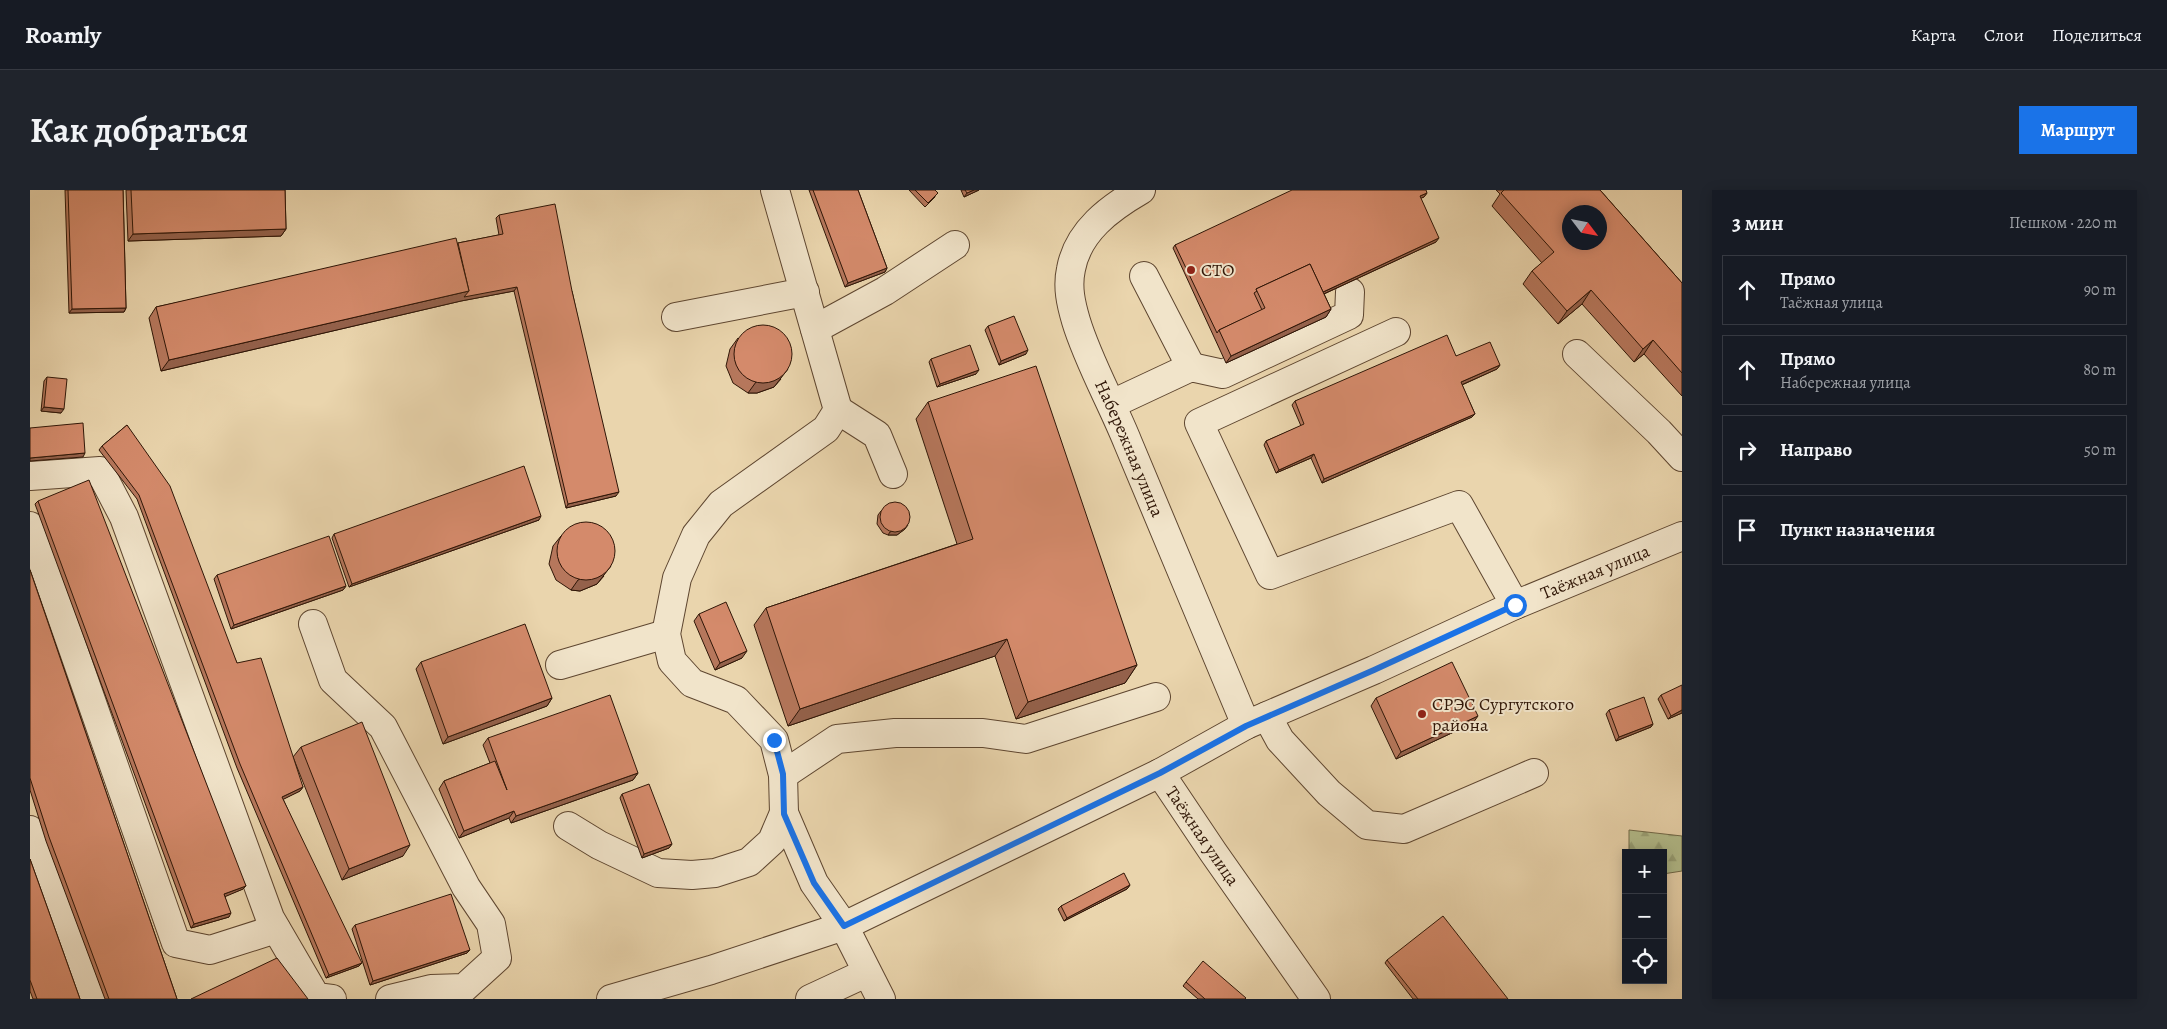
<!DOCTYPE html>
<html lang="ru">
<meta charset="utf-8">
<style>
:root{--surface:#171b24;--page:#20242c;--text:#f1f3f6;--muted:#9ea1a6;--line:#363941;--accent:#1a73e8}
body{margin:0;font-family:Alegreya,serif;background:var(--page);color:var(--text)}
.controls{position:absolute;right:15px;bottom:15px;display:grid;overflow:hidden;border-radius:0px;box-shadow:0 2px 12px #0003}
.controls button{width:45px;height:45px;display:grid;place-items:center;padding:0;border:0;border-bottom:1px solid var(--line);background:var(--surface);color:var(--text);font:25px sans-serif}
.compass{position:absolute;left:1532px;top:15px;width:45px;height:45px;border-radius:50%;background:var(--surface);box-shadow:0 2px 12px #0003;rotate:122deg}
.stop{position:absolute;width:15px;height:15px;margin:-11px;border:4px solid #1a73e8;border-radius:50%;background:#fff}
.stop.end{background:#1a73e8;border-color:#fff;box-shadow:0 1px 5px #0008}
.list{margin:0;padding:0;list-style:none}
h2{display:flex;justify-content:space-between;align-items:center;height:65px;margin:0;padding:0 20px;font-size:21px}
h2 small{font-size:16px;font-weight:400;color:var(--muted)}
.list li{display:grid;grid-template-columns:32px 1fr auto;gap:15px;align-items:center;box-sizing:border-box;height:70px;margin:0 10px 10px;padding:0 10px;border:1px solid var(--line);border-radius:0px}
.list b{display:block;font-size:19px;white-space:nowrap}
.list p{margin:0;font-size:16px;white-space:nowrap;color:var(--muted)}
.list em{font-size:16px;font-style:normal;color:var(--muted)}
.icon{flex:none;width:28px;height:28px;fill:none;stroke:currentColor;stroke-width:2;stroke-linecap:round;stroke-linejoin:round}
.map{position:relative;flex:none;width:1652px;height:809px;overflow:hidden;border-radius:0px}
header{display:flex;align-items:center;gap:30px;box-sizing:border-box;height:70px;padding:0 25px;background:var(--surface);border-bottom:1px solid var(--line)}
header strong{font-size:24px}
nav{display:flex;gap:28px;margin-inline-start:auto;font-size:18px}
.intro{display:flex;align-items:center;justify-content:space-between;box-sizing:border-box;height:120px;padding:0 30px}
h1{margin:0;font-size:35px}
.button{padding:12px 22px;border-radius:0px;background:var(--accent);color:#fff;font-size:18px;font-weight:700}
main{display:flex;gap:30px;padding:0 30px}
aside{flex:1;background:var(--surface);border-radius:0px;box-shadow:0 2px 12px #0003}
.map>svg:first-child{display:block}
</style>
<header>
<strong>Roamly</strong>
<nav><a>Карта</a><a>Слои</a><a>Поделиться</a></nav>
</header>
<div class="intro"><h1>Как добраться</h1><a class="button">Маршрут</a></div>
<main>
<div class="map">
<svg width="1652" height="809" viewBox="0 0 1652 809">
<defs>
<pattern id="forest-firs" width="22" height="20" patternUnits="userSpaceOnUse" patternTransform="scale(1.25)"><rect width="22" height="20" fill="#b4be8d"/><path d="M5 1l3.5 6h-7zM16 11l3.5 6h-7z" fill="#9ba378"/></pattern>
</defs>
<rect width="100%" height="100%" fill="#ead5ad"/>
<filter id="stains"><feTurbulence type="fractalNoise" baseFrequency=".004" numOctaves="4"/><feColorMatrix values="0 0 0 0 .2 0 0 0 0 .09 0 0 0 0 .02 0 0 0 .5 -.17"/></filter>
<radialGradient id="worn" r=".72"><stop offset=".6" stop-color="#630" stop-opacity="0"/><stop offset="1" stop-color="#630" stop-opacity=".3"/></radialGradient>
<polygon fill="url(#forest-firs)" stroke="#726a4a" points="1599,640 1652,646 1652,681 1633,684 1633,663 1599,663"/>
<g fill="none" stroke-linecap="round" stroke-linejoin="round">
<defs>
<g id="minor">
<polyline points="745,0 808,220 796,239 691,314 666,345 647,388 636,444 642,471 662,493 706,510 744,550 753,585 754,623 784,693 814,736 851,809"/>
<path id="s1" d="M1111 0C1080 18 1048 41 1041 79 1037 97 1041 114 1046 131 1058 171 1082 213 1098 253 1137 347 1177 441 1216 535"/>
<polyline points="1114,86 1161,177"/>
<polyline points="646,127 775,102"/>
<polyline points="785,139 855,101 925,55"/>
<polyline points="1366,142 1169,233 1240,385 1429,315 1485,415"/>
<polyline points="1547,164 1629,242 1652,267"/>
<polyline points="1082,214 1161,177 1193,184 1319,125 1320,102"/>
<polyline points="808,220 847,245 863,284"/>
<polyline points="0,286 70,281 94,327 240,728 286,807 302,809"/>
<polyline points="0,336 146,753 180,760 246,739"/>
<polyline points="283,434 303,490 353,537 436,697 461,734 467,768 434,798 401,799 360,809"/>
<polyline points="530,475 636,444"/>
<polyline points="1237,526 1250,550 1299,603 1337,635 1374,639 1504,583"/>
<path id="s2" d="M1130 583 1183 662 1286 809"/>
<polyline points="753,585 807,549 865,543 953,543 996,549 1126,507"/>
<polyline points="538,636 569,655 628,683 662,685 685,683 719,672 742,651 754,623"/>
<polyline points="0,640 62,809"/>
<path id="s3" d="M581 809 681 780 814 736 1130 583 1216 535 1344 480 1485 415 1652 346"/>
<polyline points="780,809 836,783"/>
</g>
</defs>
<use href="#minor" stroke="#5e4630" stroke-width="30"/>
<use href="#minor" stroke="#f1e4ca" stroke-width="28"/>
</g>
<g fill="#b6775c" stroke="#2f1607">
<polygon points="35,0 93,0 96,118 94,122 39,123"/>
<polygon points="96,0 255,0 256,39 251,46 98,51"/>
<polygon points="779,0 828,0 857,78 855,82 815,97"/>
<polygon points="879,0 905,0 905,7 895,17"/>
<polygon points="931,0 949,0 934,7"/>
<polygon points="1466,0 1570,0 1652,93 1652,206 1614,164 1604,172 1552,114 1528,134 1493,94 1502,81 1512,73 1462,16 1470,4"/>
<polygon points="1397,3 1394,7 1390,8 1406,52 1294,104 1301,119 1296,127 1196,173 1143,58 1145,55"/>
<polygon points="469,25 542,101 586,306 536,318 484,101 431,111 131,181 119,128 126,117 428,53 469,45 466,28"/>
<polygon points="958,136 996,164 969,175 955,140"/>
<polygon points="708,148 751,189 744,197 727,203 718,203 703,193 696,176 700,159"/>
<polygon points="1426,166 1470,175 1467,179 1432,195 1445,224 1442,227 1292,293 1281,268 1246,283 1234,255 1236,251 1271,236 1262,215 1265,211"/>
<polygon points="901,169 946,184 907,197 899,172"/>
<polygon points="17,187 31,223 11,221 14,191"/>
<polygon points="898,212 1107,475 1095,493 986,529 965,466 758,536 724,435 736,418 927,354 886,229"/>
<polygon points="97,235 207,473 273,597 270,601 253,609 329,776 296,788 207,578 107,309 69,260 72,256"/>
<polygon points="8,311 216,696 213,699 195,706 199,727 161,738 5,314"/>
<polygon points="851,321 875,339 867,345 858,345 853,343 847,334 848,325"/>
<polygon points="509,330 319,397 302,348 304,344"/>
<polygon points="531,346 574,386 567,394 550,401 541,400 526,390 519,374 523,356"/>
<polygon points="0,380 147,809 75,809 16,651 0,600"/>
<polygon points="187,385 316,396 313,400 201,439 184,389"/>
<polygon points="669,424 712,468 685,480 664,431"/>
<polygon points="391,472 522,508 517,516 413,554 386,479"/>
<polygon points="1631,505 1652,523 1638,529 1628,509"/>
<polygon points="1346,508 1443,533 1366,569 1341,516"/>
<polygon points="1579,520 1623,534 1621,537 1586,551 1576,524"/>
<polygon points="458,548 608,583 603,590 481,633 479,628 429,648 409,599 414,591 460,573 453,555"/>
<polygon points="271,557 373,666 312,690 263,567"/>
<polygon points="592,604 642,654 639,658 612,668 590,608"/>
<polygon points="0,669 50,809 3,809 0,801"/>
<polygon points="1100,695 1097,699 1034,731 1028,719 1031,716"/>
<polygon points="325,735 437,763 340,795 322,739"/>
<polygon points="1357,770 1478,809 1383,809 1355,773"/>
<polygon points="1156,792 1215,809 1168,809 1153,796"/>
</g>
<g fill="#94614b" stroke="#2f1607">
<polygon points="944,0 949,0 934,7 937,3"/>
<polygon points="1397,3 1394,7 1387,10 1390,6"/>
<polygon points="256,39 251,46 98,51 103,44"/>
<polygon points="1409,48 1406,52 1287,107 1289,104"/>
<polygon points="857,78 855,82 815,97 818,93"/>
<polygon points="487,97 484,101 431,111 131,181 139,170 439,101"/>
<polygon points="1561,100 1552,114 1528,134 1537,121"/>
<polygon points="96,118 94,122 39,123 42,119"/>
<polygon points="1301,119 1296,127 1196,173 1201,166"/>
<polygon points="1623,150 1614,164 1604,172 1613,159"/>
<polygon points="998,160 996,164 969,175 971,171"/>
<polygon points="1470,175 1467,179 1429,196 1431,192"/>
<polygon points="758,179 744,197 727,203 718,203 726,192"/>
<polygon points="949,180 946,184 907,197 910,194"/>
<polygon points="14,217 34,219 31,223 11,221"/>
<polygon points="1445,224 1442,227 1292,293 1294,289"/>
<polygon points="55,263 53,267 0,271 0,268"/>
<polygon points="1284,264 1281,268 1246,283 1249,280"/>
<polygon points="589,302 586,306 536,318 538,314"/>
<polygon points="511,326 509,330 319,397 322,394"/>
<polygon points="878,335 875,339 867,345 858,345 860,342"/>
<polygon points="581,376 567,394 550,401 541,400 548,390"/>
<polygon points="316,396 313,400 201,439 204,435"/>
<polygon points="977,449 965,466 758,536 770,519"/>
<polygon points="717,461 712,468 685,480 690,473"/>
<polygon points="1107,475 1095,493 986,529 998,512"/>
<polygon points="522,508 517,516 413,554 418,547"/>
<polygon points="1652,520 1652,523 1638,529 1641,526"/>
<polygon points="1448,526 1443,533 1366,569 1371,562"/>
<polygon points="1623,534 1621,537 1586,551 1589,547"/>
<polygon points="608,583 603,590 481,633 486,626"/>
<polygon points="273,597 270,601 250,611 252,607"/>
<polygon points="484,621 479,628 429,648 434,641"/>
<polygon points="642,654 639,658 612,668 614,664"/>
<polygon points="380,655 373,666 312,690 319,679"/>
<polygon points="1100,695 1097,699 1034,731 1037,728"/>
<polygon points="216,696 213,699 192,708 194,704"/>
<polygon points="201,723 199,727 161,738 164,734"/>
<polygon points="440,760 437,763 340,795 343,791"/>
<polygon points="332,773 329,776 296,788 299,785"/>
</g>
<g fill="#d48a6b" stroke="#2f1607" fill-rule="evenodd">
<polygon points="38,0 93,0 96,118 42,119"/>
<polygon points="101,0 255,0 256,39 103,44"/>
<polygon points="783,0 828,0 857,78 818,93"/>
<polygon points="885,0 905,0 908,3 898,13"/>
<polygon points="935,0 944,0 937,3"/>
<polygon points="1262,0 1396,0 1397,3 1390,6 1409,48 1293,102 1280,74 1226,99 1227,101 1224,103 1232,120 1189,140 1187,143 1145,55"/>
<path d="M1474 0H1570L1652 93V183L1623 150 1613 159 1561 100 1537 121 1502 81 1524 62 1471 3ZM1540 22H1570V52H1540Z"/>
<polygon points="525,14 542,101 589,302 538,314 487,97 434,107 439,101 428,53 473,44 469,25"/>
<polygon points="426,48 439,101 139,170 126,117"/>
<polygon points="1280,74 1301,119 1201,166 1189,140 1235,118 1226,99"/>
<polygon points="984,126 998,160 971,171 958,136"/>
<circle cx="733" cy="164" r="29"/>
<polygon points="1417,145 1426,166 1460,152 1470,175 1431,192 1445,224 1294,289 1284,264 1249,280 1236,251 1274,234 1265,211"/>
<polygon points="940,155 949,180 910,194 901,169"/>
<polygon points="1006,176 1107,475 998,512 977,449 770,519 736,418 943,349 898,212"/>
<polygon points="17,187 37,189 34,219 14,217"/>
<polygon points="53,233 55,263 0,268 0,238"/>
<polygon points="97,235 140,296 207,473 231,468 273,597 252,607 332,773 299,785 210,574 109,305 72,256"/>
<polygon points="494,276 511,326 322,394 304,344"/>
<polygon points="59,290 216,696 194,704 201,723 164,734 8,311"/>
<circle cx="865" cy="327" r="15"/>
<circle cx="556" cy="361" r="29"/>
<polygon points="299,346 316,396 204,435 187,385"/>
<polygon points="0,380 147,809 79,809 19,647 0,588"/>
<polygon points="696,412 717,461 690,473 669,424"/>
<polygon points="495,434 522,508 418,547 391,472"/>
<polygon points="1422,472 1448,526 1371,562 1346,508"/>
<polygon points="1652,495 1652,520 1641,526 1631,505"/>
<polygon points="580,505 608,583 486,626 484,621 434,641 414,591 465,571 477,600 458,548"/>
<polygon points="1614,507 1623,534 1589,547 1579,520"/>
<polygon points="332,532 380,655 319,679 271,557"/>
<polygon points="619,594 642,654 614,664 592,604"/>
<polygon points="0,669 50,809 7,809 0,790"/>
<polygon points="1094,683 1100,695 1037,728 1031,716"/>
<polygon points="421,704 440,760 343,791 325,735"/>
<polygon points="1413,726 1478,809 1388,809 1357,770"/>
<polygon points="247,768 278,809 161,809"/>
<polygon points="1173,771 1216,808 1215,809 1175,809 1156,792"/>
</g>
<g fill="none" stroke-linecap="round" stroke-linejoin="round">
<polyline stroke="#1a73e8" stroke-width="6" points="744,550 753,584 754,624 784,693 814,736 1130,583 1216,536 1344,480 1485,415"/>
</g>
<g fill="#8f2418" stroke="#f1e4ca" stroke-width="2">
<circle cx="1161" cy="80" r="5"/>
<circle cx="1392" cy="524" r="5"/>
</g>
<g text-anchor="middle" stroke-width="4" stroke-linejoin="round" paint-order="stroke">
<g font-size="18" fill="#2f1607" stroke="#f1e4ca" text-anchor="start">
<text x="1171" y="86">СТО</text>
<text x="1402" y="520">СРЭС Сургутского<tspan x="1402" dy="21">района</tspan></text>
</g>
<g font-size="18" fill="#2f1607" stroke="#f1e4ca">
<text dy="6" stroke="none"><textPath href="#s1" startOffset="300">Набережная улица</textPath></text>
<text dy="6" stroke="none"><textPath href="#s3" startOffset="1075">Таёжная улица</textPath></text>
<text dy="6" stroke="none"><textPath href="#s2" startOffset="76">Таёжная улица</textPath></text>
</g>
</g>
<rect width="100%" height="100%" filter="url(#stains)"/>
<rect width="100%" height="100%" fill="url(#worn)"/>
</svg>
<div class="controls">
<button>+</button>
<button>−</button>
<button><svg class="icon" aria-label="locate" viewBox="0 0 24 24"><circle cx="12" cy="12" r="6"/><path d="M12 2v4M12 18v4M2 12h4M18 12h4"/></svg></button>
</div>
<svg class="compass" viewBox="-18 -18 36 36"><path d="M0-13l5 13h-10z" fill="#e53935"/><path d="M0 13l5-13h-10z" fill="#9ea1a6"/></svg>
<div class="stop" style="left:1485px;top:415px"></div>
<div class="stop end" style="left:744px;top:550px"></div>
</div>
<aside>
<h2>3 мин<small>Пешком · 220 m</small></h2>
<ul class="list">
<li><svg class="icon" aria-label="ahead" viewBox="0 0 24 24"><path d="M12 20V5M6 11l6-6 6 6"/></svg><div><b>Прямо</b><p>Таёжная улица</p></div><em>90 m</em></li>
<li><svg class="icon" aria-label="ahead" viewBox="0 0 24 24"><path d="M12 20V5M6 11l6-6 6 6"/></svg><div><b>Прямо</b><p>Набережная улица</p></div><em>80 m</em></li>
<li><svg class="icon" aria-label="right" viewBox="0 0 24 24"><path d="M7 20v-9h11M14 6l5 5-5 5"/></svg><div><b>Направо</b></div><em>50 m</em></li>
<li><svg class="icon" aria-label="arrive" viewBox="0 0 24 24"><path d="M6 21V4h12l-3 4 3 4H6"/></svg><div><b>Пункт назначения</b></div></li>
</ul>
</aside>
</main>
